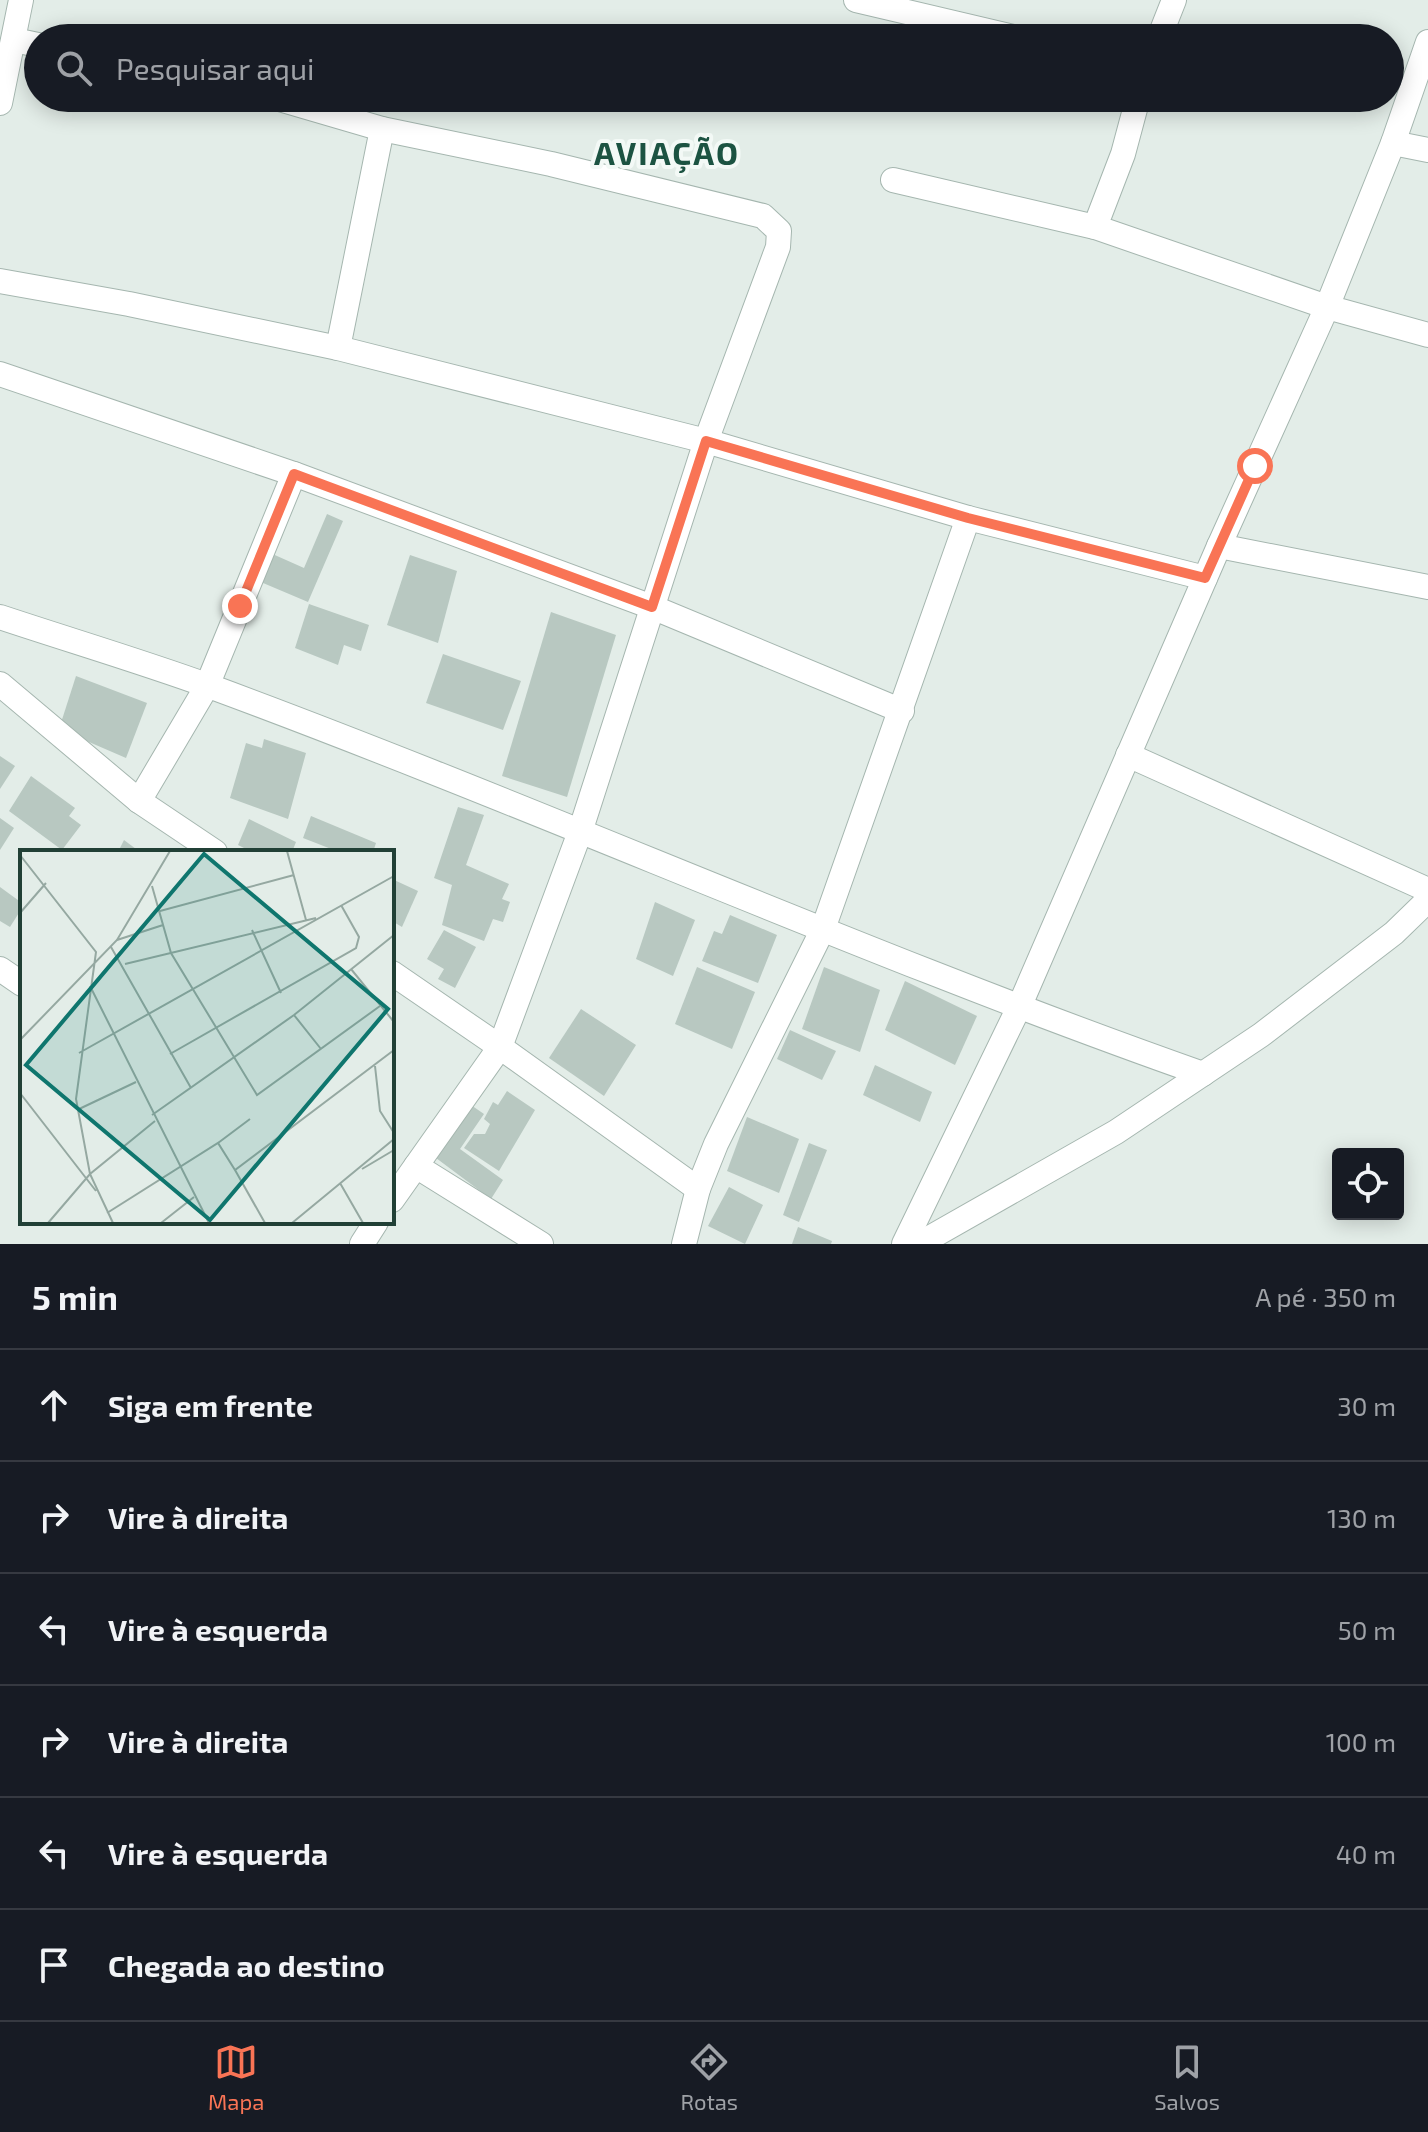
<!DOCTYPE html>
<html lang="pt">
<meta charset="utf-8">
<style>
:root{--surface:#171b24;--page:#242831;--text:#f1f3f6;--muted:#9ea1a6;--line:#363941;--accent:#f97455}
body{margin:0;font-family:"Exo 2",sans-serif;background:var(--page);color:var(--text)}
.controls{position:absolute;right:24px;bottom:24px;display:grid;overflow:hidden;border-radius:8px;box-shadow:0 4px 20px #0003}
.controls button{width:72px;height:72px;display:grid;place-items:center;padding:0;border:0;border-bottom:2px solid var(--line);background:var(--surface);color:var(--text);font:40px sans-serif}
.stop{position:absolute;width:24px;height:24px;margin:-18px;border:6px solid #f97455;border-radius:50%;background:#fff}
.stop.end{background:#f97455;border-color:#fff;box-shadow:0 2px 8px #0008}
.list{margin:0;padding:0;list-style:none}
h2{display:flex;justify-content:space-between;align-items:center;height:104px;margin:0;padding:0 32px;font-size:34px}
h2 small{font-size:26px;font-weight:400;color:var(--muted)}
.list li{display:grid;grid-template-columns:52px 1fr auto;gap:24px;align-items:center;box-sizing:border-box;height:112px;padding:0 32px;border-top:2px solid var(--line)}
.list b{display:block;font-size:30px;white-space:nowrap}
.list em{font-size:26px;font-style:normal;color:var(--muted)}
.icon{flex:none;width:44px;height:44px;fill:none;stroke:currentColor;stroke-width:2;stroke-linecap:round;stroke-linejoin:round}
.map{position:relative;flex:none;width:1428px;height:1244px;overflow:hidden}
.search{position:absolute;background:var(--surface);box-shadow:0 4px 20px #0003;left:24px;right:24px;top:24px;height:88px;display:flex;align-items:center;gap:20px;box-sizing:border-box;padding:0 28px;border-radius:44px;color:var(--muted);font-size:30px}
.sheet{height:776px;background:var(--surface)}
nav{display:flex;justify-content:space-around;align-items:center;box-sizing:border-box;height:112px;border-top:2px solid var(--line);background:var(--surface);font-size:22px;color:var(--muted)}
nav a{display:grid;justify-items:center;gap:4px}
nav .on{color:var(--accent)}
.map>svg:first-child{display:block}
</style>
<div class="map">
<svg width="1428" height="1244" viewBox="0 0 1428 1244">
<rect width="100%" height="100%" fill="#e3ede8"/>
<g fill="#b8c8c1">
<polygon points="327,514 343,521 308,602 256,580 268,552 304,568"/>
<polygon points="410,555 457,571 438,643 387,625"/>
<polygon points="309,604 369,625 361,651 344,645 338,665 295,648"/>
<polygon points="551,612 616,635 567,797 502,776"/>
<polygon points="443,654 521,681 503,730 426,703"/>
<polygon points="76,676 147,703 126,758 59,729"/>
<polygon points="264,739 306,753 288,819 230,798 246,743 262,748"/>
<polygon points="0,756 15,766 0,789"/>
<polygon points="31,776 75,808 69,816 81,825 62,850 9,811"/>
<polygon points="458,807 484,815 466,865 509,884 502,899 510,902 503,922 493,919 484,941 442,925 452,885 434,878"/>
<polygon points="311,816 376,843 373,852 339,852 303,838"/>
<polygon points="0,818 14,828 0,850"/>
<polygon points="249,819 296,842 292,852 252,852 238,845"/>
<polygon points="124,840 140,852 118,852"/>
<polygon points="392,879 418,891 402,927 392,921"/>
<polygon points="0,887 22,903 22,908 10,927 0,921"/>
<polygon points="655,902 695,920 673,976 636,959"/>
<polygon points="730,915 777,935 758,983 702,961 714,931 722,934"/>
<polygon points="444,930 476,947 455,988 438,979 444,969 427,959"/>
<polygon points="697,967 755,992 732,1049 675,1024"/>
<polygon points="824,967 880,990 860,1052 802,1029"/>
<polygon points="905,981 977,1016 955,1065 885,1030"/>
<polygon points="581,1009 636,1045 604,1096 549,1058"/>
<polygon points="790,1030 836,1051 822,1080 777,1059"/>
<polygon points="875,1065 932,1092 920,1122 863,1095"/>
<polygon points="507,1091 535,1110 499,1171 464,1148 474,1134 485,1134 490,1124 484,1119 493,1102 498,1105"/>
<polygon points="468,1103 484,1114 460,1149 503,1180 491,1199 432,1155"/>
<polygon points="747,1117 799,1139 779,1193 727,1171"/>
<polygon points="809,1143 827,1150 799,1222 783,1215"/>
<polygon points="729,1187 763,1205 745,1244 708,1226"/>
<polygon points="798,1227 832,1241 831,1244 792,1244"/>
</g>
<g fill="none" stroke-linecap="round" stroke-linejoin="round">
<defs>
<g id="minor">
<polyline points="856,0 1018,38"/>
<polyline points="1159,38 1174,0"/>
<polyline points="14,40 38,45"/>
<polyline points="276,98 382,129 551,164 763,216 779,231 778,247 706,441 580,832 500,1047 392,1200"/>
<polyline points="1138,98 1123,154 1095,227 1327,307 1428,335"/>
<polyline points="0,103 21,0"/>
<polyline points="1393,143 1428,150"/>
<polyline points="893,180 1095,227"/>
<polyline points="0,281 129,304 338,348 706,441 968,518 1205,578"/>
<polyline points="338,348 382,129"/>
<polyline points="0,374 294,474 652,607 902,711"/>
<polyline points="1219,546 1428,587"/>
<path d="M0 617C69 640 140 661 209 686 542 809 867 956 1203 1074"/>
<polyline points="0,684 139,801 215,852"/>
<polyline points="1128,755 1428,890"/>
<polyline points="139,801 207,686 294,474"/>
<polyline points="0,969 22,984"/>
<polyline points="392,973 500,1047 698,1189"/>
<polyline points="416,1166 541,1244"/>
<polyline points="362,1244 376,1222"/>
<polyline points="684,1244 698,1189 716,1144 823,929 968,518"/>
<polyline points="904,1244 1020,1005 1219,546 1327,307 1393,143 1428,42"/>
<polyline points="919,1244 1116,1132 1261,1035 1394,933 1428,900"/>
</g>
</defs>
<use href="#minor" stroke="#a5b6af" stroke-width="26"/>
<use href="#minor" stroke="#fff" stroke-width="24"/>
</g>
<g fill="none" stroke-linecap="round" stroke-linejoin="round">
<polyline stroke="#f97455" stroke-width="10" points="240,606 294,474 652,607 706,441 968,518 1205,578 1255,466"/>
</g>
<g text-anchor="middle" stroke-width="8" stroke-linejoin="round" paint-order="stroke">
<g font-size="32" font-weight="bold" letter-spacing="2" fill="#1c5342" stroke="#f3f9f6">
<text x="667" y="165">AVIAÇÃO</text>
</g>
</g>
<g transform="translate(20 850)">
<rect width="374" height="374" fill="#e3ede8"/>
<path fill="none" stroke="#95a8a1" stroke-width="2" d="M267 1 286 70M0 5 76 102 56 249 70 324 93 373M132 36 151 103 237 245 360 156M140 61 274 25M0 63 26 33M232 80 261 143M97 90 143 75M91 97 171 238M105 114 296 68M331 119 374 172M70 136 189 373M274 165 301 199M0 190 97 90 150 1M59 203 374 26M150 204 336 98 339 87 321 55M355 216 360 261 374 283M0 243 76 341M57 260 116 232M132 265 274 165 374 85M198 293 230 269M342 319 374 300M215 320 245 373M320 333 343 373M87 363 198 293 215 320 374 200M28 373 70 324 135 271M141 373 174 347M272 373 374 289"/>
<path fill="#0f766e" fill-opacity="0.15" stroke="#0f766e" stroke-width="4" d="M184 4 368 159 190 370 6 215Z"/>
<rect width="374" height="374" fill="none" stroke="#214036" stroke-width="4"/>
</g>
</svg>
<div class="controls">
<button><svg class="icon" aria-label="locate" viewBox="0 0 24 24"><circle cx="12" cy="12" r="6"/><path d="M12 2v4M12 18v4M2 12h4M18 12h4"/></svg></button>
</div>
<div class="stop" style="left:1255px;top:466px"></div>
<div class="stop end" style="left:240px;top:606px"></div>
<div class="search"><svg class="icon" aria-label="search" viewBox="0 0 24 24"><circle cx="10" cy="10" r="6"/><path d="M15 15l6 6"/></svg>Pesquisar aqui</div>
</div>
<section class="sheet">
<h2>5 min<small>A pé · 350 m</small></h2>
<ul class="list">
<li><svg class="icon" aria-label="ahead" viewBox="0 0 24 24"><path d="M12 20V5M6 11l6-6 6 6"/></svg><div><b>Siga em frente</b></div><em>30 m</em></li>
<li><svg class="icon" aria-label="right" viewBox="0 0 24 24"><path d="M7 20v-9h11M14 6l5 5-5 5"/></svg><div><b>Vire à direita</b></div><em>130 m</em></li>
<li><svg class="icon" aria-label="left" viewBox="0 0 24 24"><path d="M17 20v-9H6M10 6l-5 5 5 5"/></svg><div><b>Vire à esquerda</b></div><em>50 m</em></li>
<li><svg class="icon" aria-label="right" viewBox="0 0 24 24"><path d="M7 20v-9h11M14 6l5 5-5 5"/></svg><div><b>Vire à direita</b></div><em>100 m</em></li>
<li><svg class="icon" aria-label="left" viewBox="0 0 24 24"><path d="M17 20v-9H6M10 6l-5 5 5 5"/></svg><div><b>Vire à esquerda</b></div><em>40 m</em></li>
<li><svg class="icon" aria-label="arrive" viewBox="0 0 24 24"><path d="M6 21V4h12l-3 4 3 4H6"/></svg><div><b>Chegada ao destino</b></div></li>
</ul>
</section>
<nav>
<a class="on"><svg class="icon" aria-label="map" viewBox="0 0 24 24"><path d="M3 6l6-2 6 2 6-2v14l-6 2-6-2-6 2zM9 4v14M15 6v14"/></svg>Mapa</a>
<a><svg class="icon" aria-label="directions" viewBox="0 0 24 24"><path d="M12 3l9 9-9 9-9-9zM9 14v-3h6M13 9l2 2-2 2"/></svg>Rotas</a>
<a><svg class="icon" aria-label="saved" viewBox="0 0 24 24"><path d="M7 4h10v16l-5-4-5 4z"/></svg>Salvos</a>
</nav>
